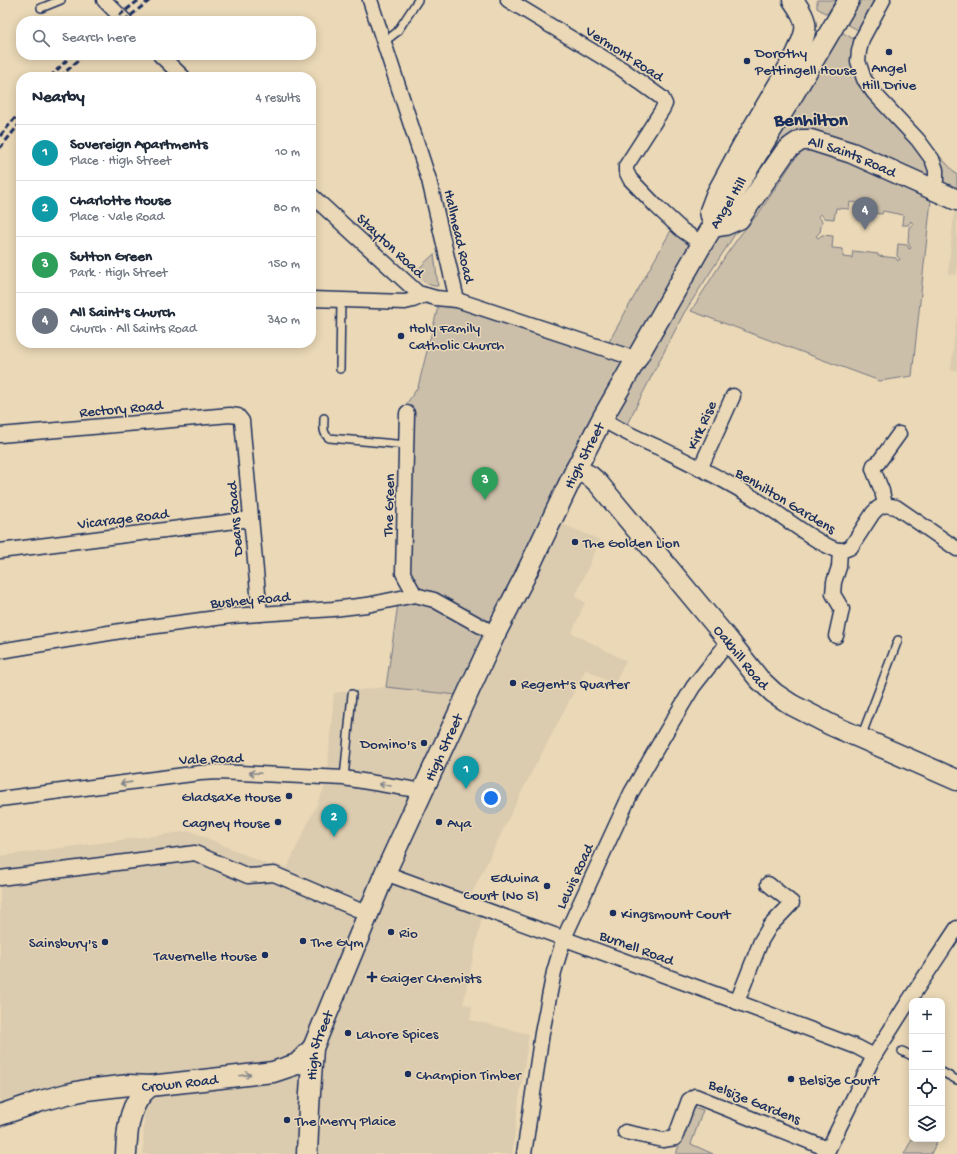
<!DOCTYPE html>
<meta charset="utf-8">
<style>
:root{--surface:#fff;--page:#f2f2f3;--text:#1f2937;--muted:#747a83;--line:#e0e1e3;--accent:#1b2f5e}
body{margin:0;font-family:"Gochi Hand",sans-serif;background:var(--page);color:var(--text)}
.controls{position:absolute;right:12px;bottom:12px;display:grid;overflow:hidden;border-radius:8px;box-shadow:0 2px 10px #0003}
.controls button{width:36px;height:36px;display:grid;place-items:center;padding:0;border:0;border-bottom:1px solid var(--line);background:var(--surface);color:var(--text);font:20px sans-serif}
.you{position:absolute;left:491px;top:798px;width:14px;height:14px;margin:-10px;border:3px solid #fff;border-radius:50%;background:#1a73e8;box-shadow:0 0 0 6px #1a73e833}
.badge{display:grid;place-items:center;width:26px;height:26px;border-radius:50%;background:var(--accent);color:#fff;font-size:13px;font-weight:700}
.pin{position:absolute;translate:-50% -33px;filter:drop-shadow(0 1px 2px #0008)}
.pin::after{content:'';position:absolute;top:21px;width:14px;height:12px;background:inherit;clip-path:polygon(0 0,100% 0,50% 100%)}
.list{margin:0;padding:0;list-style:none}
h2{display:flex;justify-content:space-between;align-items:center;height:52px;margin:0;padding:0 16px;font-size:17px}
h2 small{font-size:13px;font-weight:400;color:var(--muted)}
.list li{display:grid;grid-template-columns:26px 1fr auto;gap:12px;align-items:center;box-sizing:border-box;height:56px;padding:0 16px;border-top:1px solid var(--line)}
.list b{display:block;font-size:15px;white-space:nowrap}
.list p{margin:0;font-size:13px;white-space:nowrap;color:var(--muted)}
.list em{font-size:13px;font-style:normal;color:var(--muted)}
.icon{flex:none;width:22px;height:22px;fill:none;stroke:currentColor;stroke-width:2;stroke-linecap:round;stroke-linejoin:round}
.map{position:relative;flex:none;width:957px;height:1154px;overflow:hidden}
.search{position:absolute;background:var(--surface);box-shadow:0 2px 10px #0003;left:16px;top:16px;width:300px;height:44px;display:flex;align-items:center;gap:10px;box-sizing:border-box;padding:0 14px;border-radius:16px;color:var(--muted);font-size:15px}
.panel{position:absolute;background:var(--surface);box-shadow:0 2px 10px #0003;left:16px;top:72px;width:300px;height:276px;border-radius:16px}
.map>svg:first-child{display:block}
</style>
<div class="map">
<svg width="957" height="1154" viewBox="0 0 957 1154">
<rect width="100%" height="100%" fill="#ead8b6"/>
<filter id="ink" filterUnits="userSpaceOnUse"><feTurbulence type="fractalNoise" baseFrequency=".025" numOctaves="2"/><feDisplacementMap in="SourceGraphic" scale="8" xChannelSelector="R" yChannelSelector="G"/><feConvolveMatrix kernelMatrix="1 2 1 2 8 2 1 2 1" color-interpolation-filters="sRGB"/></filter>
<g filter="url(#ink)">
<g fill="#dbcbaf">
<polygon points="955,204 957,204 957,275 948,274"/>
<polygon points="957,315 957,370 951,371 954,341"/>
<polygon points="557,522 600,540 575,597 585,602 572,633 626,661 614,685 586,669 524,787 468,901 483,912 463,1004 472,1006 470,1020 529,1034 519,1099 512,1154 143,1154 144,1115 156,1077 77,1084 0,1104 0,856 191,831 271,866 273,863 287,868 324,789 328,764 334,693 386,687 466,696"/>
</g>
<g fill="#ccbfa9" stroke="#747784" fill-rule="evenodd">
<polygon points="817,0 836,0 827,14 817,8"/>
<polygon points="858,0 874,0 858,30 845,23"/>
<polygon points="836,29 857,41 855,63 935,151 957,175 957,197 811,137 752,195 730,202"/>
<path d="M810 148 842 160 931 200 912 376 880 381 691 311 726 255 741 234 759 213 796 157 801 150ZM850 202 858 203 857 211 882 214 883 211 903 215 902 225H908L911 221 913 224 909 227 908 243 911 248 909 249 907 245 898 244 897 256 900 259 898 261 896 258 878 256V254L853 251 852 258 843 257V249L832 248 833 236 822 235 818 238 816 236 820 232 822 221 818 216 821 214 824 218 834 219 836 208 849 209Z"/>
<polygon points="674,225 699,244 636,356 606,347"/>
<polygon points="735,225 735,234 684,313 625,428 610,419 715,231"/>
<path d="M434 254 438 286C429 287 420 279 414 273Z"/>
<polygon points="439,303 459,304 632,360 466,696 386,687 398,604 416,603 420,595 410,578 413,411 405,406 418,387"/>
<polygon points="693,1107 703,1110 691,1144 713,1154 676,1154"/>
<polygon points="912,1139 938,1139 931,1154 904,1154"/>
</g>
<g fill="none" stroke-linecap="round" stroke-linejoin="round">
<defs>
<g id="lane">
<polyline points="41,8 61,0"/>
<polyline points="384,42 397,32 418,0"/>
<polyline points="340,369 341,299"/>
<path d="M324 418C324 425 322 433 329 438L407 445"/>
<polyline points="861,737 898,640"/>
<polyline points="344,778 352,694"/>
<polyline points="902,1051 912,1056"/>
<polyline points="942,1072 957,1080"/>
</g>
<g id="street">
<polyline points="104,0 125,21"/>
<polyline points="370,0 429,180 457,300"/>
<polyline points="508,0 622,69 662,98 665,104 662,110 626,166 626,171 630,179 656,206 682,230 702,244"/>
<polyline points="883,0 862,39 859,51 858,61 864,79 874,93 918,140 932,159 936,170 936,180 933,188"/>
<polyline points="160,55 183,77"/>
<polyline points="311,195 418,293 436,298 457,300 636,359"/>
<polyline points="311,299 405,302 413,300 425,295"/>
<polyline points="407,413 403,573 415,595"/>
<path d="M602 419C621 431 641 440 662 449 700 468 739 487 774 511 789 521 824 548 839 550 844 551 847 549 851 547L873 513 878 508 885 505 896 507 957 549"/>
<polyline points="0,435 230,415 238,416 242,421 260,614"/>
<polyline points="700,469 733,396"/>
<polyline points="885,505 882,491 873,469 874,465 878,463 899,434"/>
<polyline points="0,551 251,519"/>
<polyline points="836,636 842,609 833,594 834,582 839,567 840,550"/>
<polyline points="0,651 127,630 231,616 333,609 367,605 415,595 434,600 495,634"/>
<polyline points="0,799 200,773 218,772 344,778 423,791"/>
<polyline points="385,873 737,1002 857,1047 874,1056"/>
<polyline points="0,878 195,853 248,876 274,874 368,914"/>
<polyline points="737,1002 761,941 770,926 792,903 768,884"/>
<polyline points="625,1132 663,1140 675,1138 689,1100 695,1096 828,1149"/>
<polyline points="524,1154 542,1033 554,972 564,938 631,793 666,732 693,687 729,641"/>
<polyline points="826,1154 874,1056 910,999 957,928"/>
</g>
<g id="secondary">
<path d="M711 216 710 211 716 195 743 145 796 55C808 29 810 24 793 0"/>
<path id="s1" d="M713 227 725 225 739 219 785 152 792 146 801 140H811L852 153 957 200"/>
<path id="s2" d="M576 469 590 476 598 483 729 641 759 679 774 693 792 705 831 725 957 780"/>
<path id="s3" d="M0 1115 41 1101 67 1094 86 1090 129 1085 150 1086 273 1072 297 1064 313 1048"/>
<path d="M126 1154C127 1134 128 1112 141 1095 143 1092 147 1089 150 1086"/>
<path id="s4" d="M307 1154 309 1108 313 1048 385 873 495 634 524 578 576 469 602 419 702 244 794 93 849 0"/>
</g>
</defs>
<use href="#lane" stroke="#1b2f5e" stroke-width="10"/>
<use href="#street" stroke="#1b2f5e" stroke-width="17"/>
<use href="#secondary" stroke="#1b2f5e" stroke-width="23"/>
<use href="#lane" stroke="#ead8b6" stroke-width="7"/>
<use href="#street" stroke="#ead8b6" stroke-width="14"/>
<use href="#secondary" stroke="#ead8b6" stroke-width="20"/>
<g stroke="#1b2f5e" stroke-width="3" stroke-dasharray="6 3" stroke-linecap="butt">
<polyline points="112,21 139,0"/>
<polyline points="124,21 150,0"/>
<polyline points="50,77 72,55"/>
<polyline points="60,77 84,55"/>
<polyline points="0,136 21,111"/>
<polyline points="0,148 21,122"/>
</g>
</g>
<defs><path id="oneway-shaft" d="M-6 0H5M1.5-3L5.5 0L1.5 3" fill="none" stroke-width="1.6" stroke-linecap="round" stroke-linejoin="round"/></defs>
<g stroke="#82848a">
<use href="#oneway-shaft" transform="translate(255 773) rotate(-177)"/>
<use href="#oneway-shaft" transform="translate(126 783) rotate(172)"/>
<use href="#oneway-shaft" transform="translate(385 785) rotate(-171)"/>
<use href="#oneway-shaft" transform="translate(245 1075) rotate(-7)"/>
</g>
</g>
<g fill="#1b2f5e" stroke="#ead8b6" stroke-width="1.5">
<circle cx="889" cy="52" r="4"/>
<circle cx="747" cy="61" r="4"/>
<circle cx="401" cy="336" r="4"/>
<circle cx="575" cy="542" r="4"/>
<circle cx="513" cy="683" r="4"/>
<circle cx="424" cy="743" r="4"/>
<circle cx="289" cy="796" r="4"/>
<circle cx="278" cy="822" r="4"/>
<circle cx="439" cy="822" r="4"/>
<circle cx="547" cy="886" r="4"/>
<circle cx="613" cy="913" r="4"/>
<circle cx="391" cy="932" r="4"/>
<circle cx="303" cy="941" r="4"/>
<circle cx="105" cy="942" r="4"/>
<circle cx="265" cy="955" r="4"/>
<path d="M370 971h4v4h4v4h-4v4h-4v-4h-4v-4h4z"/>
<circle cx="348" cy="1033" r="4"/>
<circle cx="408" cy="1074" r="4"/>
<circle cx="791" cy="1079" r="4"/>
<circle cx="287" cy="1120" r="4"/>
</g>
<g text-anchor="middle" stroke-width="3" stroke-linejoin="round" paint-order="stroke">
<g font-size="15" fill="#1b2f5e" stroke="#ead8b6" text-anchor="start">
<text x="755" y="57">Dorothy<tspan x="755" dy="17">Pettingell House</tspan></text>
<text x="889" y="72" text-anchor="middle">Angel<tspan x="889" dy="17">Hill Drive</tspan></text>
<text x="409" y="332">Holy Family<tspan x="409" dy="17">Catholic Church</tspan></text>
<text x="583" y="547">The Golden Lion</text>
<text x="521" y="688">Regent's Quarter</text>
<text x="416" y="748" text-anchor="end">Domino's</text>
<text x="281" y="801" text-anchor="end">Gladsaxe House</text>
<text x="270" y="827" text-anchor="end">Cagney House</text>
<text x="447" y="827">Aya</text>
<text x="539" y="882" text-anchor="end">Edwina<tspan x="539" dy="17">Court (No 5)</tspan></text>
<text x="621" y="918">Kingsmount Court</text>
<text x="399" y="937">Rio</text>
<text x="311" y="946">The Gym</text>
<text x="97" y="947" text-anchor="end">Sainsbury's</text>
<text x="257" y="960" text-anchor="end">Tavernelle House</text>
<text x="380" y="982">Gaiger Chemists</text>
<text x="356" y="1038">Lahore Spices</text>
<text x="416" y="1079">Champion Timber</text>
<text x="799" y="1084">Belsize Court</text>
<text x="295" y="1125">The Merry Plaice</text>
</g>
<g font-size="15" fill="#1b2f5e" stroke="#ead8b6">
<text transform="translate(625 53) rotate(33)" y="5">Vermont Road</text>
<text dy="5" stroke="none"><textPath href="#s1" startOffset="183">All Saints Road</textPath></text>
<text dy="5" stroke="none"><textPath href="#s4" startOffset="1049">Angel Hill</textPath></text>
<text transform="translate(460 236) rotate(77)" y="5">Hallmead Road</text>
<text transform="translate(391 245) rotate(43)" y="5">Stayton Road</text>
<text transform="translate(121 408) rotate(-5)" y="5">Rectory Road</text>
<text transform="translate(701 425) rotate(-66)" y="5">Kirk Rise</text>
<text dy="5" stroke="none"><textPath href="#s4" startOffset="758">High Street</textPath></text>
<text transform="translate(786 500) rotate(31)" y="5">Benhilton Gardens</text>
<text transform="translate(388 505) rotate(-88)" y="5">The Green</text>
<text transform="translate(123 518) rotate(-7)" y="5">Vicarage Road</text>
<text transform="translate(234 519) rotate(-95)" y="5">Deans Road</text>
<text transform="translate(250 599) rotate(-5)" y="5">Bushey Road</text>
<text dy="5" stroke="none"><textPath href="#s2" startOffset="252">Oakhill Road</textPath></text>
<text dy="5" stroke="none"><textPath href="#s4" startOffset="434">High Street</textPath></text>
<text transform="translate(211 758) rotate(-2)" y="5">Vale Road</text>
<text transform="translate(574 876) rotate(-65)" y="5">Lewis Road</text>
<text transform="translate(637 947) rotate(20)" y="5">Burnell Road</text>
<text dy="5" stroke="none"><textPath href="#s4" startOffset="110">High Street</textPath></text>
<text dy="5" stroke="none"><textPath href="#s3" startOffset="184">Crown Road</textPath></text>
<text transform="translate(755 1101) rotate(22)" y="5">Belsize Gardens</text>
</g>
<g font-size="19" font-weight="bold" fill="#1b2f5e" stroke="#ead8b6">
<text x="811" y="125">Benhilton</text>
</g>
</g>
</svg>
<div class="controls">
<button>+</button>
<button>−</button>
<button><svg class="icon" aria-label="locate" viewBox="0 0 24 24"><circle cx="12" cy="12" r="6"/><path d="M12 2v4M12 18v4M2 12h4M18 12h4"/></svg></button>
<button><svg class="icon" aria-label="layers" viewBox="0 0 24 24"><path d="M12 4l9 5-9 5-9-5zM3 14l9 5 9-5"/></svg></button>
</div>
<div class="you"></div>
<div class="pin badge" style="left:466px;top:789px;background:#0f9aa8">1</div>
<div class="pin badge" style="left:334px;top:837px;background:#0f9aa8">2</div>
<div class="pin badge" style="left:485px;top:500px;background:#2e9e5b">3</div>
<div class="pin badge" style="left:865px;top:230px;background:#6b7280">4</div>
<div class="search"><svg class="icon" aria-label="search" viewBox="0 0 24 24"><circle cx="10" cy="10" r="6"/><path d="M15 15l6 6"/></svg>Search here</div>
<section class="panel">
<h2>Nearby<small>4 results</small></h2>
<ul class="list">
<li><span class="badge" style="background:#0f9aa8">1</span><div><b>Sovereign Apartments</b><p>Place · High Street</p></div><em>10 m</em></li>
<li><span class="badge" style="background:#0f9aa8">2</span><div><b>Charlotte House</b><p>Place · Vale Road</p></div><em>80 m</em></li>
<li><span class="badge" style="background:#2e9e5b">3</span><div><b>Sutton Green</b><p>Park · High Street</p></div><em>150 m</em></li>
<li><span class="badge" style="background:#6b7280">4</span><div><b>All Saint's Church</b><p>Church · All Saints Road</p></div><em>340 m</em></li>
</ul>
</section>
</div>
